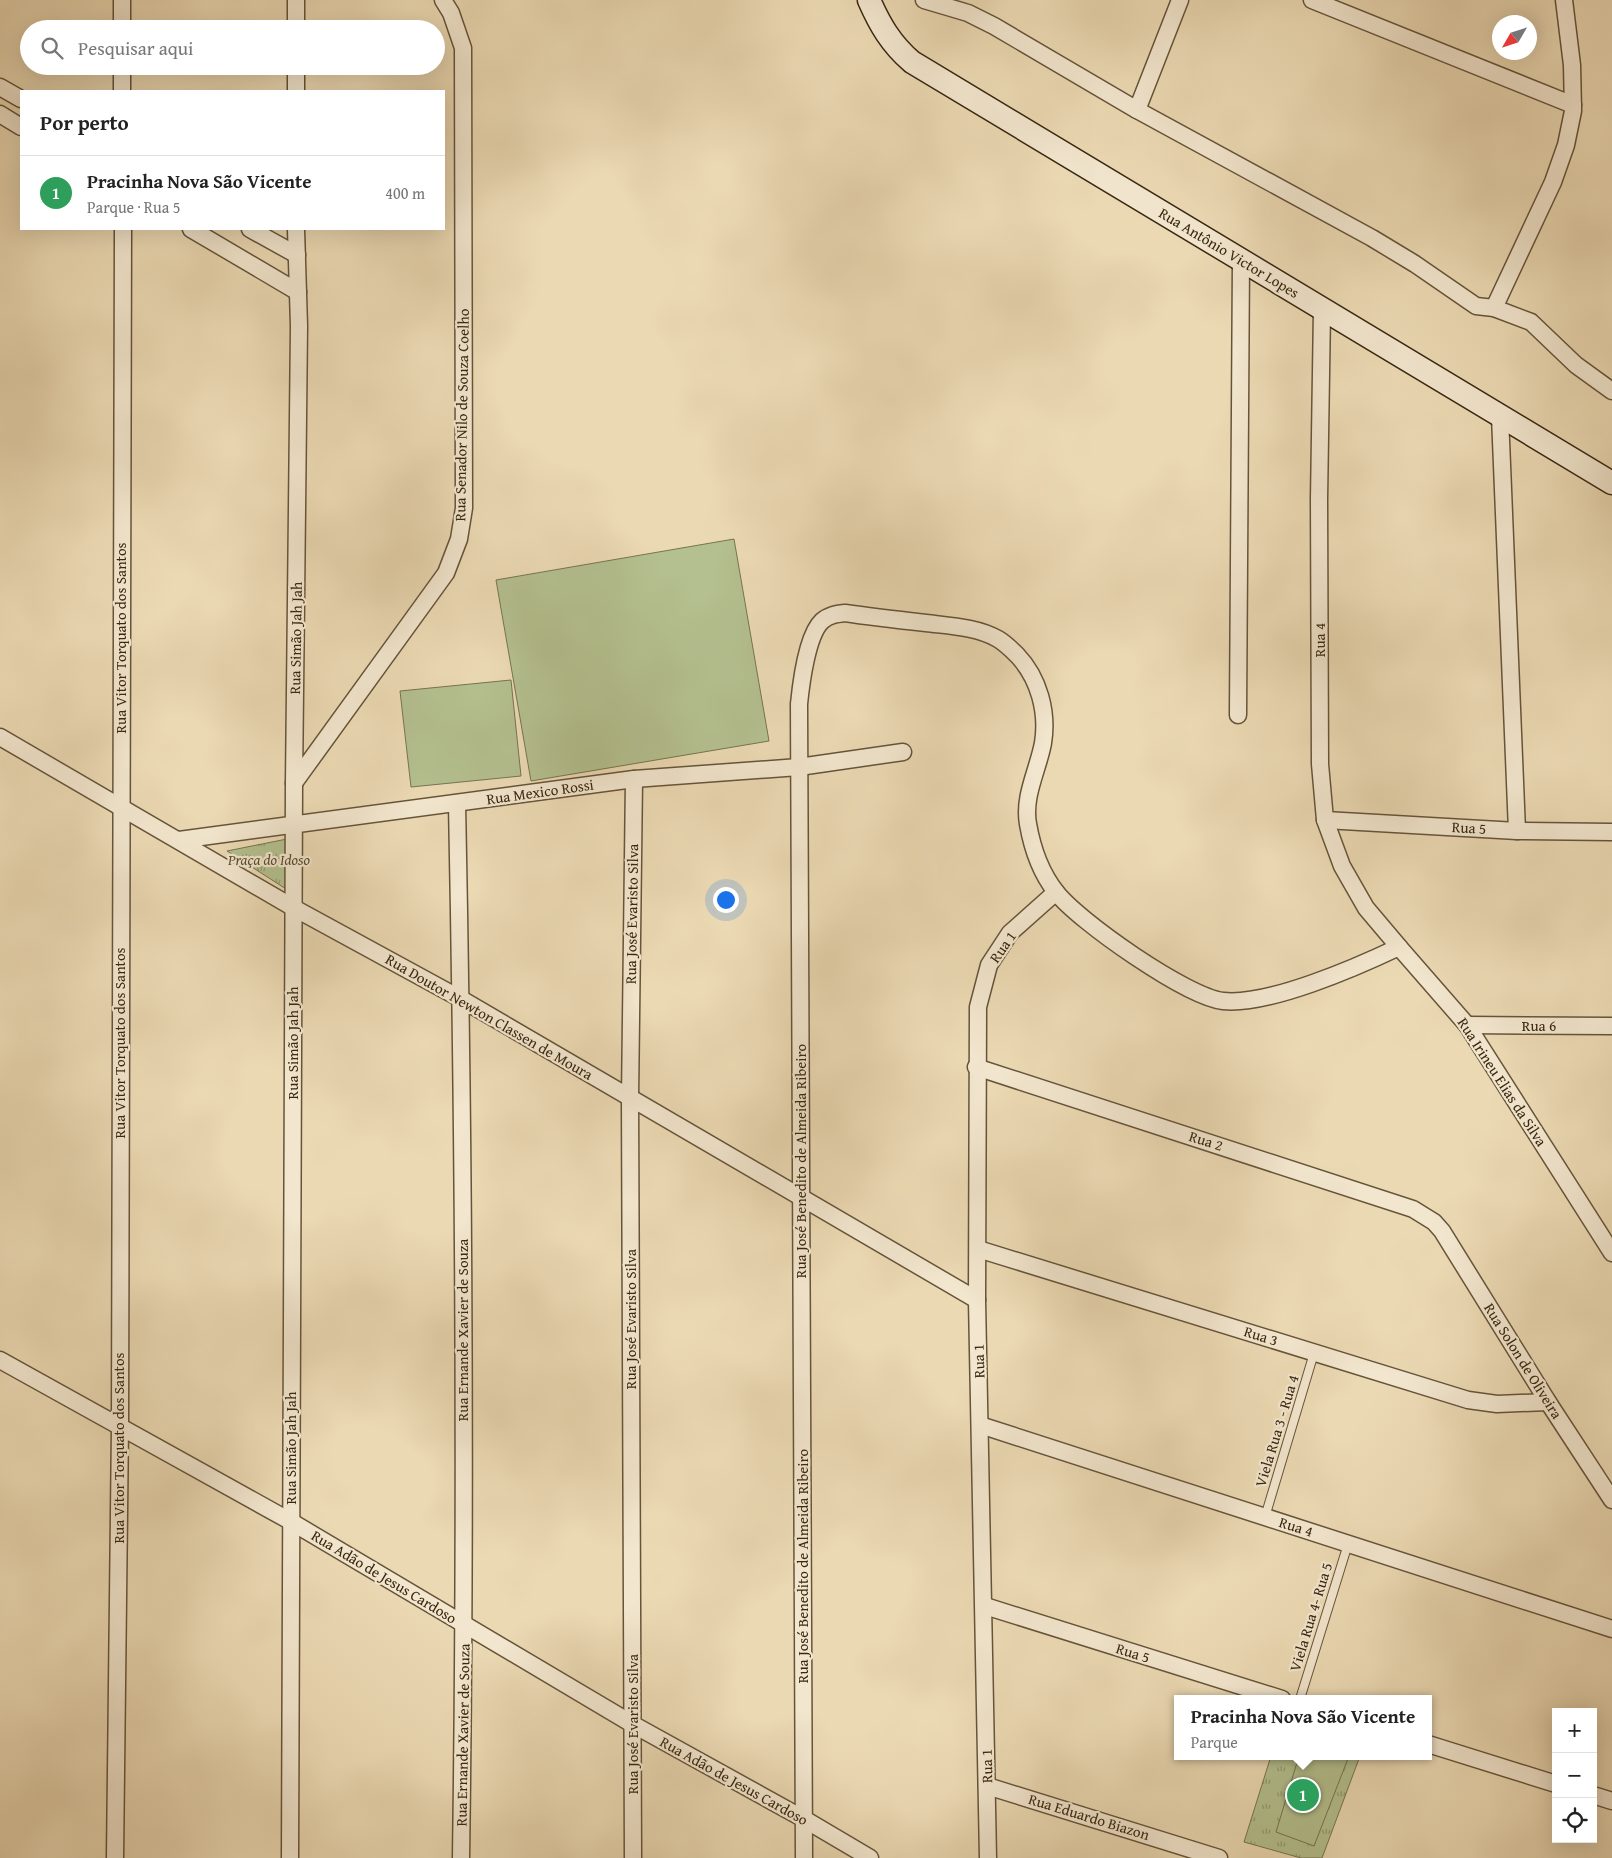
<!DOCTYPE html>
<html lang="pt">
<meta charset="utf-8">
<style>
:root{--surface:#fff;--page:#f6f6f6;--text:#222;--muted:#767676;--line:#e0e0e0;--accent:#8f2418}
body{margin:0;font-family:"Gentium Book Plus",serif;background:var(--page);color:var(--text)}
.controls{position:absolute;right:15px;bottom:15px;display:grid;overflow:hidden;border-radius:0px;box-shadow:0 5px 20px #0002}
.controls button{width:45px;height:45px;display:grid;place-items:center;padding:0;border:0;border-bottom:1px solid var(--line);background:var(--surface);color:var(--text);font:25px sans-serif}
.compass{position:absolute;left:1492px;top:15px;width:45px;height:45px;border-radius:50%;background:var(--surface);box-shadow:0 5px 20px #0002;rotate:231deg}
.you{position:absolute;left:725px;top:899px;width:18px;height:18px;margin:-12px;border:4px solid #fff;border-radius:50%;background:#1a73e8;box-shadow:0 0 0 8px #1a73e833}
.badge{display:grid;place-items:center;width:32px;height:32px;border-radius:50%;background:var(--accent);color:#fff;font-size:16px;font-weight:700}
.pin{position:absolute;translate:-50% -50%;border:2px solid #fff;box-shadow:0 1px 5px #0006}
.popup{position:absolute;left:1174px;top:1695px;width:258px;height:65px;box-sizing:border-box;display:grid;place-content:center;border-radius:0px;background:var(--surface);filter:drop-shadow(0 1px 4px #0005);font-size:16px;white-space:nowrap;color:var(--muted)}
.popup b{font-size:19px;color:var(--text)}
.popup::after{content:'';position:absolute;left:50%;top:100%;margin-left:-10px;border:10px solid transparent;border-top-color:var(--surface)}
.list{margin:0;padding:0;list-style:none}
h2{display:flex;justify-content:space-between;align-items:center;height:65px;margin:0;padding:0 20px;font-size:21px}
h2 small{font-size:16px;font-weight:400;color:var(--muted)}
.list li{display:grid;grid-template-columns:32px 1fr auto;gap:15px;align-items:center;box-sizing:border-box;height:75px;padding:0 20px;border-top:1px solid var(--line)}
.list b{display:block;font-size:19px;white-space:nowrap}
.list p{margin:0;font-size:16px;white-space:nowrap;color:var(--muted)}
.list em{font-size:16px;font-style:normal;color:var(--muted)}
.icon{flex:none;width:28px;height:28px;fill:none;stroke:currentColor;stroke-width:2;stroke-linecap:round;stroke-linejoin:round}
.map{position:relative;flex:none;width:1612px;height:1858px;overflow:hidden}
.search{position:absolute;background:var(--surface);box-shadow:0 5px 20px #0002;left:20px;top:20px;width:425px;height:55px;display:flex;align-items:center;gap:12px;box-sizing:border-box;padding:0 18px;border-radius:28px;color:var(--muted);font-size:19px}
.panel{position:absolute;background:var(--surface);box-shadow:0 5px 20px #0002;left:20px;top:90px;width:425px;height:140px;border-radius:0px}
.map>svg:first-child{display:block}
</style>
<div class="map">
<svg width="1612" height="1858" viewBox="0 0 1612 1858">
<defs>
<pattern id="park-tufts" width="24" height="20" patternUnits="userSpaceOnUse" patternTransform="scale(1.25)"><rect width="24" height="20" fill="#b4c08f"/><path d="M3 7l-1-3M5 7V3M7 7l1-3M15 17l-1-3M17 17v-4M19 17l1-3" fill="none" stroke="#939c73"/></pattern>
</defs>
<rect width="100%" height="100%" fill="#ebd9b3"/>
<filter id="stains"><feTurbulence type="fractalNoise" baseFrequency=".004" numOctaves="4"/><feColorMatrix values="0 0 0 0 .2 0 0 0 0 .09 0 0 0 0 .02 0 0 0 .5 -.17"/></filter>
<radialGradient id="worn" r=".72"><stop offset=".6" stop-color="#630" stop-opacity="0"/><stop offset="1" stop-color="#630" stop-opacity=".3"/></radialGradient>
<g fill="url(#park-tufts)" stroke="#767450">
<polygon points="287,839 286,889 227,851"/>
<polygon points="1271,1756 1360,1756 1322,1858 1301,1858 1244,1842"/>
</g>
<g fill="#b4c08f" stroke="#767450">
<polygon points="734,539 769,741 531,781 496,580"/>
<polygon points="511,680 521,776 411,787 400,691"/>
<polygon points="1299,1756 1349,1756 1314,1846 1276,1832"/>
</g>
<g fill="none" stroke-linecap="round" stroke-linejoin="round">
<defs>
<g id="service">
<polyline points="1265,1517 1314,1353"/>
<polyline points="1300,1699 1348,1544"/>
</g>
<g id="minor">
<polyline points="296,0 296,29"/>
<polyline points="924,0 968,13 994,26 1137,110 1372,238 1415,264 1476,306 1494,308 1531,322 1576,365 1612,391"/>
<polyline points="1312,0 1573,105"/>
<polyline points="122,29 122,0"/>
<polyline points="296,66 296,91"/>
<polyline points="0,87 21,99"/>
<polyline points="122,91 122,66"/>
<polyline points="1137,110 1180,0"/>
<polyline points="0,114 21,127"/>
<polyline points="191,229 298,292"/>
<polyline points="250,229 297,255"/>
<polyline points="1494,308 1553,182 1566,145 1573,111 1572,65 1564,0"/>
<polyline points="1322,310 1319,499 1320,764 1325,820 1342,866 1366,908 1399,947"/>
<polyline points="1500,416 1517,831"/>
<polyline points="1238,715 1241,259"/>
<polyline points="0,737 294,908 461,999 977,1300"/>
<polyline points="294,783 446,573 459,539 464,508 463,48 451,13 443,0"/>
<path d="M457 803C464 1155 466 1506 461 1858"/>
<polyline points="1325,820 1517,831 1612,832"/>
<polyline points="179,840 634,779 799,767 903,752"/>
<polyline points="1467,1025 1612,1026"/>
<polyline points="976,1067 1413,1209 1434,1222 1442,1231 1548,1402 1612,1500"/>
<polyline points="978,1249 1468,1400 1497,1404 1548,1402"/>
<polyline points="0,1360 290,1521 634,1725 804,1819 870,1858"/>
<polyline points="980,1425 1612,1629"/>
<polyline points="985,1606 1282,1699"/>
<polyline points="1428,1744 1556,1784"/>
<polyline points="987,1786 1219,1858"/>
<polyline points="1593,1795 1612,1801"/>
<polyline points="115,1858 120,1426 123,229"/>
<polyline points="290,1858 294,783 299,326 296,229"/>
<polyline points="633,1858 630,1098 634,779"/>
<path d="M804 1858 799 704C801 684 807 635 822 621 829 615 836 614 845 613 872 617 899 620 926 623 950 626 977 627 998 639 1005 643 1012 650 1017 655 1039 678 1048 712 1043 743 1038 770 1023 796 1028 824 1032 847 1041 873 1056 892 1078 921 1187 997 1223 1001 1268 1006 1357 967 1399 947L1467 1025 1612 1253"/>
<polyline points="988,1858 977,1300 978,1007 989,965 1010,933 1056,892"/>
</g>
<path id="secondary" d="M869 0C880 25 891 44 912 62L1612 483"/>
</defs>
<use href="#service" stroke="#665439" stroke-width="10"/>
<use href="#minor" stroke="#665439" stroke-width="19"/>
<use href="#secondary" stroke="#392710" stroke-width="25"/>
<use href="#service" stroke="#f2e6ce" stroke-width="8"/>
<use href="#minor" stroke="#f2e6ce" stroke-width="16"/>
<use href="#secondary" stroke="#f2e6ce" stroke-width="22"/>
</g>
<g text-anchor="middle" stroke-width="4.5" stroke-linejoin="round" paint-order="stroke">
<g font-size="15" fill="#392710" stroke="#f2e6ce">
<text transform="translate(1229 253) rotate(31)" y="5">Rua Antônio Victor Lopes</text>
<text transform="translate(462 415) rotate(-89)" y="5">Rua Senador Nilo de Souza Coelho</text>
<text transform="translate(121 638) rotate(-90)" y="5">Rua Vitor Torquato dos Santos</text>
<text transform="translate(296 638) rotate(-89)" y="5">Rua Simão Jah Jah</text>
<text transform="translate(1320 640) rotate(-90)" y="5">Rua 4</text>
<text transform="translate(540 792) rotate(-8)" y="5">Rua Mexico Rossi</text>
<text transform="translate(1469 828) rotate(3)" y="5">Rua 5</text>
<text transform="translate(632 914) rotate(-89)" y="5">Rua José Evaristo Silva</text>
<text transform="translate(1003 947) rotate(-55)" y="5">Rua 1</text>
<text transform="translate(489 1017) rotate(30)" y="5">Rua Doutor Newton Classen de Moura</text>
<text x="1539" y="1031">Rua 6</text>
<text transform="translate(120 1043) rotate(-90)" y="5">Rua Vitor Torquato dos Santos</text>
<text transform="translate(293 1043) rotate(-90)" y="5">Rua Simão Jah Jah</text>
<text transform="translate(1502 1082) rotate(57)" y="5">Rua Irineu Elias da Silva</text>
<text transform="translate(1206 1141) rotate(18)" y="5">Rua 2</text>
<text transform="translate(801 1161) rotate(-90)" y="5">Rua José Benedito de Almeida Ribeiro</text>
<text transform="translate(631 1319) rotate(-90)" y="5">Rua José Evaristo Silva</text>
<text transform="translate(463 1330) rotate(-90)" y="5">Rua Ernande Xavier de Souza</text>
<text transform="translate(1261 1336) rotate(17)" y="5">Rua 3</text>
<text transform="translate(979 1361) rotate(-92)" y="5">Rua 1</text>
<text transform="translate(1523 1361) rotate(58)" y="5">Rua Solon de Oliveira</text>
<text transform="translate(1277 1431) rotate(-73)" y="5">Viela Rua 3 - Rua 4</text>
<text transform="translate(119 1448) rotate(-90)" y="5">Rua Vitor Torquato dos Santos</text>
<text transform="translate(291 1448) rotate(-90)" y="5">Rua Simão Jah Jah</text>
<text transform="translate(1296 1527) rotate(18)" y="5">Rua 4</text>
<text transform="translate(803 1566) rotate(-90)" y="5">Rua José Benedito de Almeida Ribeiro</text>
<text transform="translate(384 1577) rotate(31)" y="5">Rua Adão de Jesus Cardoso</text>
<text transform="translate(1311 1617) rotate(-73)" y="5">Viela Rua 4- Rua 5</text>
<text transform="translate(1133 1653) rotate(17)" y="5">Rua 5</text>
<text transform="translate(633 1724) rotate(-90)" y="5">Rua José Evaristo Silva</text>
<text transform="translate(463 1735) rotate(-89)" y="5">Rua Ernande Xavier de Souza</text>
<text transform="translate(987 1766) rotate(-91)" y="5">Rua 1</text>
<text transform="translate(734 1781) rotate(29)" y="5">Rua Adão de Jesus Cardoso</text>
<text transform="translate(1089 1817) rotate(17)" y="5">Rua Eduardo Biazon</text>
</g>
<g font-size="15" font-style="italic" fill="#584d30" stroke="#f2e6ce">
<text x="269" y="865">Praça do Idoso</text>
</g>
</g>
<rect width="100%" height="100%" filter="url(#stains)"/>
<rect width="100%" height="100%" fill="url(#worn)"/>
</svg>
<div class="controls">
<button>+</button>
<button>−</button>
<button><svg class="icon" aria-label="locate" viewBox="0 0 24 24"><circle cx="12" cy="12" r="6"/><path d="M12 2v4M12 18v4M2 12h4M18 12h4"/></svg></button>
</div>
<svg class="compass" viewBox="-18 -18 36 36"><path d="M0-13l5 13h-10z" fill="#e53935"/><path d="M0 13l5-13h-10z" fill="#767676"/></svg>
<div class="you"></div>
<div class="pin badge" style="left:1303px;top:1795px;background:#2e9e5b">1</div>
<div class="popup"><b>Pracinha Nova São Vicente</b>Parque</div>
<div class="search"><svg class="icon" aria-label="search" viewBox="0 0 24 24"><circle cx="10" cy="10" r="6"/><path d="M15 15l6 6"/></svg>Pesquisar aqui</div>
<section class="panel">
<h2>Por perto<small></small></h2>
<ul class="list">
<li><span class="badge" style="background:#2e9e5b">1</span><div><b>Pracinha Nova São Vicente</b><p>Parque · Rua 5</p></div><em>400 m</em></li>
</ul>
</section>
</div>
